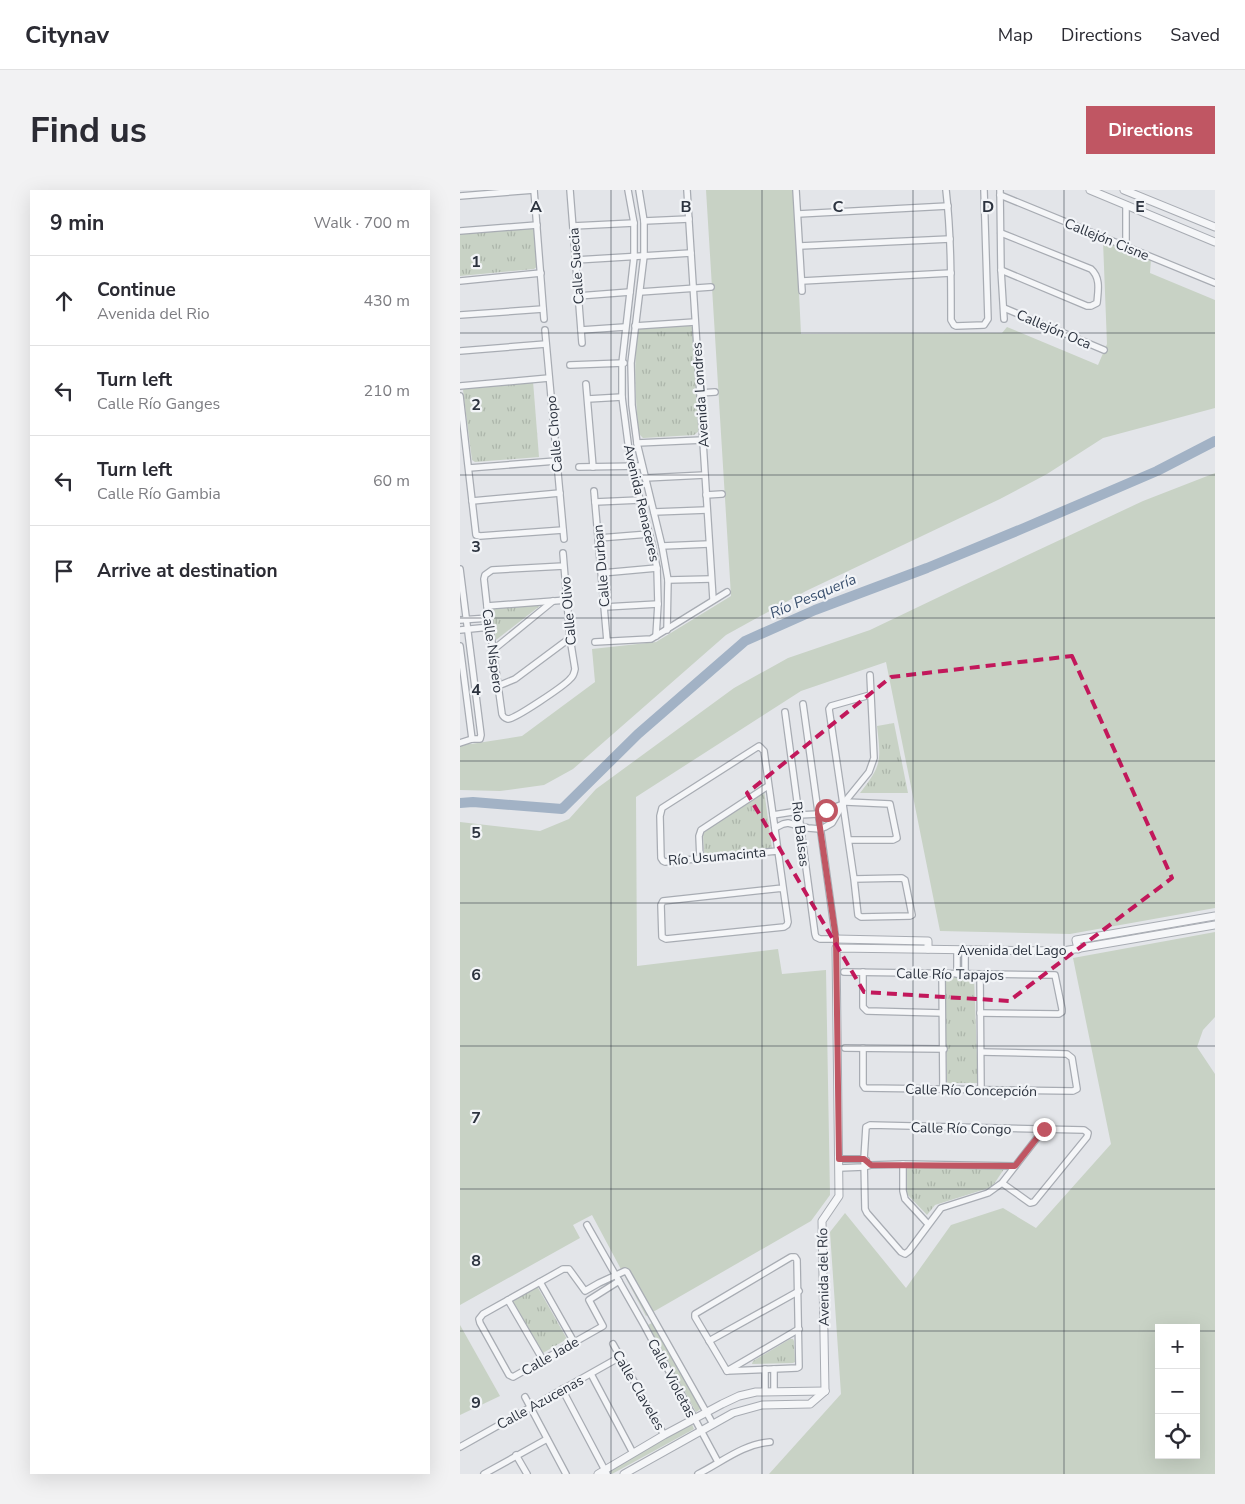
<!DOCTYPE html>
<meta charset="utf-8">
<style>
:root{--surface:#fff;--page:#f2f2f3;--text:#2b2b33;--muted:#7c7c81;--line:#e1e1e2;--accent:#c05663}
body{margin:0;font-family:"Nunito Sans",sans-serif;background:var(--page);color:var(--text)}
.controls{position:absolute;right:15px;bottom:15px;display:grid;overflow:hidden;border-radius:0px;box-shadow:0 5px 20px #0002}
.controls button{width:45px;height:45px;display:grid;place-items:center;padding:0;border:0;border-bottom:1px solid var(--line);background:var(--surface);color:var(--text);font:25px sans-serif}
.stop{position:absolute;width:15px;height:15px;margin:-11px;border:4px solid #c05663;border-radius:50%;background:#fff}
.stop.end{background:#c05663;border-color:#fff;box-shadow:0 1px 5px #0008}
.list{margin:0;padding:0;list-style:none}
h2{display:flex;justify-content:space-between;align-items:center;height:65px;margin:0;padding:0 20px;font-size:21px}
h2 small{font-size:16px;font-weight:400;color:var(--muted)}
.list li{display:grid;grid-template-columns:32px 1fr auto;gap:15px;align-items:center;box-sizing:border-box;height:90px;padding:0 20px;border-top:1px solid var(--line)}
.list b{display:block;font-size:19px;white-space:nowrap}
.list p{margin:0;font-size:16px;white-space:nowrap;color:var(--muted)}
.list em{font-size:16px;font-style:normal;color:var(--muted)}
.icon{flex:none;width:28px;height:28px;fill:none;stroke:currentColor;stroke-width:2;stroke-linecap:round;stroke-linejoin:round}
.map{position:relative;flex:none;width:755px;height:1284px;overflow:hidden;border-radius:0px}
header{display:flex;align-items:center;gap:30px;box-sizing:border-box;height:70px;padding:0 25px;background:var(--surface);border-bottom:1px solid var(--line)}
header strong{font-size:24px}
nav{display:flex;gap:28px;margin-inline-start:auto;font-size:18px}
.intro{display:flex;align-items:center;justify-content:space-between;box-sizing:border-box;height:120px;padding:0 30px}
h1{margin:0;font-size:35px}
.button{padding:12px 22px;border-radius:0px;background:var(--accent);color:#fff;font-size:18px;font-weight:700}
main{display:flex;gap:30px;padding:0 30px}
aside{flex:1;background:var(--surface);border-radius:0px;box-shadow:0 5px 20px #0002}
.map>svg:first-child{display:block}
</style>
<header>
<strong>Citynav</strong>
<nav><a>Map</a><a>Directions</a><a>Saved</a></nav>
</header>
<div class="intro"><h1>Find us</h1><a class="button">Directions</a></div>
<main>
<aside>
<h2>9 min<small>Walk · 700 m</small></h2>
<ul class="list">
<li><svg class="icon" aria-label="ahead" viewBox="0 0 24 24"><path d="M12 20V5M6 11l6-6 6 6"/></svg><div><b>Continue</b><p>Avenida del Rio</p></div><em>430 m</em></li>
<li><svg class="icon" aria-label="left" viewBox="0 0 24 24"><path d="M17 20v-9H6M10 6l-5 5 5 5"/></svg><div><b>Turn left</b><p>Calle Río Ganges</p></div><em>210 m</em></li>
<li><svg class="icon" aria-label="left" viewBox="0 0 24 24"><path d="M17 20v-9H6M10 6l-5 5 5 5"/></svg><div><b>Turn left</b><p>Calle Río Gambia</p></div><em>60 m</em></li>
<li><svg class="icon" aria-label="arrive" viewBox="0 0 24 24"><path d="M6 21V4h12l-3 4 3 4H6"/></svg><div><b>Arrive at destination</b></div></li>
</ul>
</aside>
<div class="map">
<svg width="755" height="1284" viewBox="0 0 755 1284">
<defs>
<pattern id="park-tufts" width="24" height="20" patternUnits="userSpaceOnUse" patternTransform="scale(1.25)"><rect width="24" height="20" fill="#c8d2c5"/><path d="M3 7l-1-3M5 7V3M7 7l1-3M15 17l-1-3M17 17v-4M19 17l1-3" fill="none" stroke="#acb5aa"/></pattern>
</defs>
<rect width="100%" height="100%" fill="#e3e5e9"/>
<g fill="#c8d2c5" fill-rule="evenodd">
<polygon points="246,0 334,0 341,144 542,143 547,137 638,175 647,154 643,51 691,69 690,83 755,110 755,218 643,248 587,284 540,309 346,401 266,445 113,579 84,595 40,601 0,600 0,552 11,554 62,546 135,492 132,459 196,452 271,406"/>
<polygon points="755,283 755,718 610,744 480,741 426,472 341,501 176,607 177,776 318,759 322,784 366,780 370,1005 351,1031 186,1126 132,1025 113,1035 120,1048 0,1115 0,632 80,641 109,629 136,599 274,498 328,468 410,440 504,395 683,311"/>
<path d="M755 742V827L743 840 737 857 755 884V1284H309L381 1204 370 1042 385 1023 446 1098 491 1035 543 1018 576 1038 651 954 613 768ZM699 1138H736V1265H699Z"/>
<polygon points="194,1132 242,1218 236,1222 188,1135"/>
<polygon points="0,1135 40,1206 0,1225"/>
<polygon points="231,1232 234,1239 152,1284 150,1279"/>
</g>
<g fill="url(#park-tufts)">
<polygon points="71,36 75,41 78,76 74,79 0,86 0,43"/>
<path d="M229 134 233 138 239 241 234 245 183 248 179 244C175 209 174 176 177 141L182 138Z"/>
<polygon points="73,191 79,267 15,272 12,270 3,200 6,197"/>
<polygon points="81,415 36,450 31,418"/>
<path d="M434 533 448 603H400C422 575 421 571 417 536Z"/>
<polygon points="304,600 312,658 244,664 243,643"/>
<polygon points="484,787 514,787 518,893 487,893"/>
<polygon points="446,977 544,979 532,997 475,1015 467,1025 447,1004"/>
<polygon points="77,1096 107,1149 83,1163 52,1110"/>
<polygon points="330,1149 333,1149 334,1151 335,1172 333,1173 292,1174 293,1171"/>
</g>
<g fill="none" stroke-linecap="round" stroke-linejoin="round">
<polyline stroke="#a2b2c5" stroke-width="10" points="0,613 13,612 102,619 178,544 285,451 355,420 467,378 564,338 697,281 755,251"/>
<defs>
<g id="minor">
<polyline points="74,0 84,129"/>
<polyline points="110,0 122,153"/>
<polyline points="168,0 174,33 174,67 162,173 162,207 171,276 192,354 197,378 198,414 196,446"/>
<polyline points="179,0 184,31 184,66 171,173 172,215 177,253 202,356 208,390 207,440"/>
<polyline points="227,0 253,409"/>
<polyline points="336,0 342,101"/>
<path d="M486 0C491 43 491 87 491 130L494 135 496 136 524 135 528 129 524 0"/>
<polyline points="540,0 541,80 544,129"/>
<polyline points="540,5 755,93"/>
<polyline points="0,6 74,0"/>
<polyline points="666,15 666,57"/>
<polyline points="338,24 488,16"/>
<polyline points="184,31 229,29"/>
<polyline points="113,36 174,33"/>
<polyline points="0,41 77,35"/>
<path d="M541 43 631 79C641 88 638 101 637 113L631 116H627L541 80"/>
<polyline points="340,56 490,49"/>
<polyline points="116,70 231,63"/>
<polyline points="0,91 81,83"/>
<polyline points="342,91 491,83"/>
<polyline points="180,102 251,97"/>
<polyline points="118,106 170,102"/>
<polyline points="544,118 644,160"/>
<polyline points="0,125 83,119"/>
<polyline points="175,136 235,132"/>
<polyline points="85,140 104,349"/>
<polyline points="121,140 165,137"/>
<polyline points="0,161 86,154"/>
<polyline points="110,175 164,173"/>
<polyline points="126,194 133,277"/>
<polyline points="0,196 89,188"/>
<polyline points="240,203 255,202"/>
<polyline points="0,206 16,345 20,346 103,340"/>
<polyline points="128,209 162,207"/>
<polyline points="177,253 243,250"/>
<polyline points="119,277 182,276"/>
<polyline points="9,278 96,271"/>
<polyline points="185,288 245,285"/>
<polyline points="134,301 147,451"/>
<polyline points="246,305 262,304"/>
<polyline points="12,311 100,303"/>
<polyline points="135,312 180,310"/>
<polyline points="194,322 247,320"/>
<polyline points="139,348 189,344"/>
<polyline points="202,356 249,354"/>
<path d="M103 363 110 448 115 479C114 483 114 486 110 489 104 496 55 529 48 529 44 528 43 527 42 524L27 416 24 389 25 385 32 380 104 376"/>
<polyline points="0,379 21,545 20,549 12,549 0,553"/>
<polyline points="142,383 197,378"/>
<polyline points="208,390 251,389"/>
<polyline points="27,416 107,410"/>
<polyline points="145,417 198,414"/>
<polyline points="0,430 29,428"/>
<polyline points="0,440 30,437"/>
<polyline points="135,452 191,449 267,402"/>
<polyline points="0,456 12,549"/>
<polyline points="33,460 93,411"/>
<polyline points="38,496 55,489 110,448"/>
<polyline points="343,514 376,751"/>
<polyline points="325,522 355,744 356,747 360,749 376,749"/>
<polyline points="386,612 430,614 437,648 433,650 389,650"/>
<polyline points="313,625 332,622 339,625 358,624 383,614"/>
<polyline points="315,638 323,634 328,633 348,638 360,639 365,637 372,633 383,614 409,582 414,568 410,485"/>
<polyline points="317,661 205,672 203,671 201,668 200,626 202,618 299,556 304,561 328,732 327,735 324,737 206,749 202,747 201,715 203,711 323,698"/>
<polyline points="240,669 239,646 241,640 308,596"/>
<polyline points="394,689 442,688 445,690 452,725 450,726 401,727 398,725 394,689 369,519 371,516 410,505"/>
<polyline points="384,782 595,785 602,819 602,822 599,824 520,823"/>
<polyline points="403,782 403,817 407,821 482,823"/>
<polyline points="482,783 483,899"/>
<polyline points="497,784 497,760"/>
<polyline points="505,784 505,760"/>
<polyline points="520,784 521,899"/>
<polyline points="385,858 484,859"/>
<polyline points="403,858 403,895 405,898 613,901 617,899 612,868 607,864 521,862"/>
<polyline points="379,969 404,969 406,970"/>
<polyline points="443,974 443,1001 445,1009 468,1034"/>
<polyline points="379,978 404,977 411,975 443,974 555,976"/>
<polyline points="542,993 570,1013 574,1012 627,947 628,943 624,940 410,935 406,937 404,969 405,1019 407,1023 441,1062 445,1064 449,1061 481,1018 528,1003 542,993 584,939"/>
<polyline points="127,1035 184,1135 258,1272"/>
<polygon points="331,1067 335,1067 337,1070 339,1177 337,1178 267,1181 235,1127 235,1124"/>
<polyline points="159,1091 129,1110 143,1136 53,1187 49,1185 20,1133 19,1129 23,1124 103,1079 109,1079 125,1101 139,1093 165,1081 167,1082 253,1234"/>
<polyline points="80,1092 114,1152"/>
<polyline points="48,1110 83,1170"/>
<polyline points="249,1151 339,1101"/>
<polyline points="153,1154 204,1245"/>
<polyline points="305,1179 305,1202"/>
<polyline points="314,1179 314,1202"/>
<polyline points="267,1181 339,1139"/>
<polyline points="131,1184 173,1263"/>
<polyline points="102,1199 147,1284"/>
<polyline points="65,1207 106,1284"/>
<polyline points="0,1257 160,1167"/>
<polyline points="56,1265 67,1284"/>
<polyline points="24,1284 87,1249"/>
<path d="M238 1284C262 1272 283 1254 310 1252"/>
</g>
<g id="tertiary">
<polyline points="630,0 755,52"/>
<polyline points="664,0 755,37"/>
<polyline points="376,749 468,751 468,759"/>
<polyline points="618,759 616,750 755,726"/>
<polyline points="365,1201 362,1031 379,1006 376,758 603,761 755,735"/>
<polyline points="138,1284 204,1245 262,1214 279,1206 296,1202 365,1201"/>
<polyline points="164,1284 273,1223 302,1215 350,1214 365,1201"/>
</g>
</defs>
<use href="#minor" stroke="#a8acb3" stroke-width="8"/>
<use href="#tertiary" stroke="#a8acb3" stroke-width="9"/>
<use href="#minor" stroke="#f5f6f8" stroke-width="5.5"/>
<use href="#tertiary" stroke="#f5f6f8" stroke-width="7"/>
</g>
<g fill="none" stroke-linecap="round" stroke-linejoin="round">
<polyline stroke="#c05663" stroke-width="6" points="366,620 358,624 376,749 379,969 404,969 411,975 555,976 584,939"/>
</g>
<path fill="none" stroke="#c2185b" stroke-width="4" stroke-dasharray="10 6" stroke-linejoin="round" d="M612 466 712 688 549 811 404 802 287 603 431 487Z"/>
<path fill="none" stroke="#2c333f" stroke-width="1" stroke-opacity="0.55" d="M151 0V1284M302 0V1284M453 0V1284M604 0V1284M0 143H755M0 285H755M0 428H755M0 571H755M0 713H755M0 856H755M0 999H755M0 1141H699M736 1141H755"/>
<g text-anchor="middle" stroke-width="4.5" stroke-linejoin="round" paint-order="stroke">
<g font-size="14" fill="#2c333f" stroke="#f2f4f7">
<text transform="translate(647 49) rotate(22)" y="5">Callejón Cisne</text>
<text transform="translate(116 76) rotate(-94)" y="5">Calle Suecia</text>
<text transform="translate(594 139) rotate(23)" y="5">Callejón Oca</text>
<text transform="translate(240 205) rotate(-94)" y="5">Avenida Londres</text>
<text transform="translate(94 244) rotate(-95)" y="5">Calle Chopo</text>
<text transform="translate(182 313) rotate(77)" y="5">Avenida Renaceres</text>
<text transform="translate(141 376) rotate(-95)" y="5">Calle Durban</text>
<text transform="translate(108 421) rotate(-95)" y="5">Calle Olivo</text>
<text transform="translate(33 461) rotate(82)" y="5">Calle Níspero</text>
<text transform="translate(341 644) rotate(83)" y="5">Rio Balsas</text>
<text transform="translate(257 666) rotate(-5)" y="5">Río Usumacinta</text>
<text x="552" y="765">Avenida del Lago</text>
<text transform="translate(490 784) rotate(1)" y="5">Calle Río Tapajos</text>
<text transform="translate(511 900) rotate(1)" y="5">Calle Río Concepción</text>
<text transform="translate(501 938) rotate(1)" y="5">Calle Río Congo</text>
<text transform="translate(363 1087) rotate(-91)" y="5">Avenida del Río</text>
<text transform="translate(90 1166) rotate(-30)" y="5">Calle Jade</text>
<text transform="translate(212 1188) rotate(62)" y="5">Calle Violetas</text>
<text transform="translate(179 1200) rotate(60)" y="5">Calle Claveles</text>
<text transform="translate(80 1212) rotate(-29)" y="5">Calle Azucenas</text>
</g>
<g font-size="15" font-style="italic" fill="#3b516f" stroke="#f2f4f7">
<text transform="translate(353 406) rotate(-23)" y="5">Río Pesquería</text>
</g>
</g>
<g font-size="16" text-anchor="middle" font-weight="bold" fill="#2c333f" stroke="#f2f4f7" stroke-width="4.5" stroke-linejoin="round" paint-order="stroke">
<text x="76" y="22">A</text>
<text x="226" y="22">B</text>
<text x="378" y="22">C</text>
<text x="528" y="22">D</text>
<text x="680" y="22">E</text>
<text x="16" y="77">1</text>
<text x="16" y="220">2</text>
<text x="16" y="362">3</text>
<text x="16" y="505">4</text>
<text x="16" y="648">5</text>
<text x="16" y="790">6</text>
<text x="16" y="933">7</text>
<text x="16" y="1076">8</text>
<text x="16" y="1218">9</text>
</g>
</svg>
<div class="controls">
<button>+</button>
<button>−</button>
<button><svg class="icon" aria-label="locate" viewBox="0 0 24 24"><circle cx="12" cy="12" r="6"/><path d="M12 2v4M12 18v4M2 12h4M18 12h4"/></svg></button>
</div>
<div class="stop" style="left:366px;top:620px"></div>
<div class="stop end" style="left:584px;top:939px"></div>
</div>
</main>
